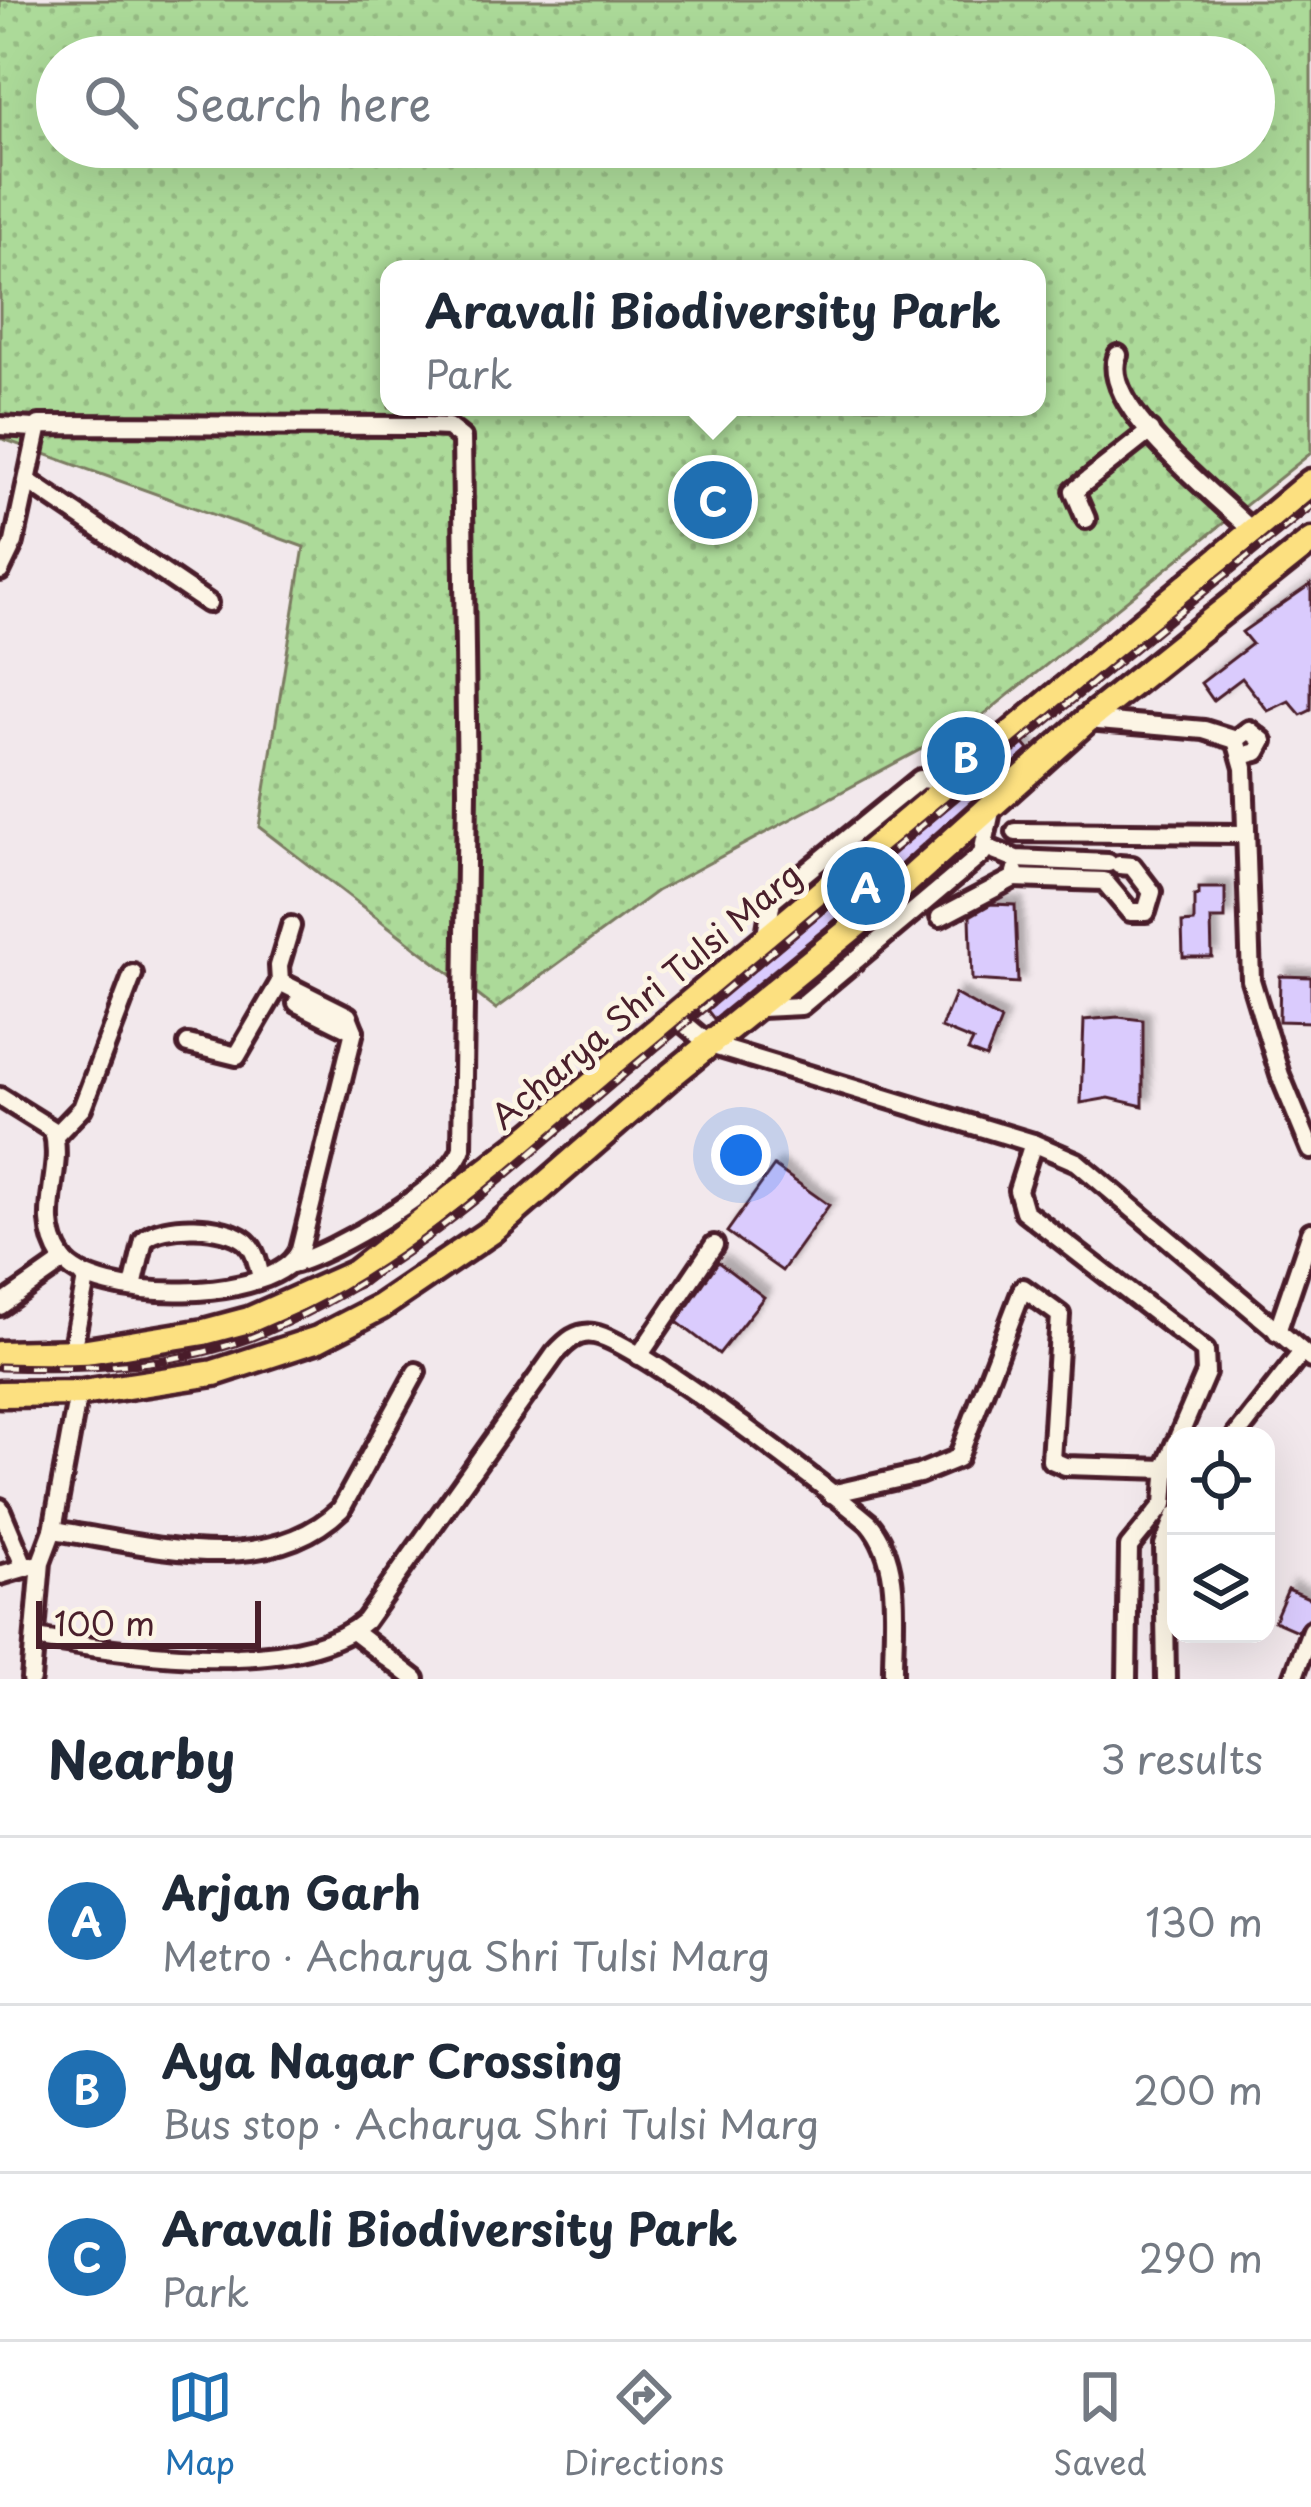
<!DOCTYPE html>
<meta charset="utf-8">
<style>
:root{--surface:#fff;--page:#f2f2f3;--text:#1f2937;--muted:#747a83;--line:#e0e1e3;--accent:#1f6fb2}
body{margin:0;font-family:"Playpen Sans",sans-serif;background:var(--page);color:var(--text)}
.controls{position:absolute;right:36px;bottom:36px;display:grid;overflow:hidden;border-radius:24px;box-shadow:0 12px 48px #0002}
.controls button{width:108px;height:108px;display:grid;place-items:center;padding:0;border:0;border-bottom:3px solid var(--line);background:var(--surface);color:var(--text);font:60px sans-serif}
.scale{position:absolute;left:36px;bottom:30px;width:225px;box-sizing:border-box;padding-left:12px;border:6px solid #4a1f2b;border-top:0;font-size:33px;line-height:42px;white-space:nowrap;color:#4a1f2b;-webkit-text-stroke:9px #fcf5e5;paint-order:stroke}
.you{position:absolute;left:741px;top:1155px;width:42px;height:42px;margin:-30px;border:9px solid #fff;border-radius:50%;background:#1a73e8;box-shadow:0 0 0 18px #1a73e833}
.badge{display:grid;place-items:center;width:78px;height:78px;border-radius:50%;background:var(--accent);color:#fff;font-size:39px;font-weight:700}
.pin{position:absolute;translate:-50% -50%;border:6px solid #fff;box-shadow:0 3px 12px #0006}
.popup{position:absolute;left:380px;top:260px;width:666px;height:156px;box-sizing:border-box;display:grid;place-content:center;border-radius:24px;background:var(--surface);filter:drop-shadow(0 3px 9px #0005);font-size:39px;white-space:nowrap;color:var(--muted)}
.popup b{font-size:45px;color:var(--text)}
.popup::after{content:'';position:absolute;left:50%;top:100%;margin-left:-24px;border:24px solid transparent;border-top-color:var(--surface)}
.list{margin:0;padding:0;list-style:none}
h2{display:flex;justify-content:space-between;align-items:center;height:156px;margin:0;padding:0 48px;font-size:51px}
h2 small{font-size:39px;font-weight:400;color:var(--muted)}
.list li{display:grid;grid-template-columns:78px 1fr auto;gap:36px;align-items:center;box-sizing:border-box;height:168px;padding:0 48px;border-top:3px solid var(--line)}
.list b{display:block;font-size:45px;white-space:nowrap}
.list p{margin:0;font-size:39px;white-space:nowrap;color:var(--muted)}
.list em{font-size:39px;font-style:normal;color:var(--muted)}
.icon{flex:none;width:66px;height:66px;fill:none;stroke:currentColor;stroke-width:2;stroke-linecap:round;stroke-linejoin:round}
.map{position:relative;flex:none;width:1311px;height:1679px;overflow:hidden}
.search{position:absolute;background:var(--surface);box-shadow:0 12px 48px #0002;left:36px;right:36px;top:36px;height:132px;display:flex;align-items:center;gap:30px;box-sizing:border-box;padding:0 42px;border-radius:66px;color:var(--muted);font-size:45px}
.sheet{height:660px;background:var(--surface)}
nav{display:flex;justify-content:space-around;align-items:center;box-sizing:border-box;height:168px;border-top:3px solid var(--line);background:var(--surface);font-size:33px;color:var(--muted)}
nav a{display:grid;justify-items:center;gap:6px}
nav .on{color:var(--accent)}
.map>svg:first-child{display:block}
</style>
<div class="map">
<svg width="1311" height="1679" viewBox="0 0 1311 1679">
<defs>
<pattern id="grass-dots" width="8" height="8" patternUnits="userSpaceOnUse" patternTransform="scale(3)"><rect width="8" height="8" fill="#acda99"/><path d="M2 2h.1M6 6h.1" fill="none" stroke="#96bb84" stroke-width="1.8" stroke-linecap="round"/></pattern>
<filter id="shadow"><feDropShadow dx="7" dy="-7" stdDeviation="3" flood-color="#0004"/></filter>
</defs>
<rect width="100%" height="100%" fill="#f2e8ec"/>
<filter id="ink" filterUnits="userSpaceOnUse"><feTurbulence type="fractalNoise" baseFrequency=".00833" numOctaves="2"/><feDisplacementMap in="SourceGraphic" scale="24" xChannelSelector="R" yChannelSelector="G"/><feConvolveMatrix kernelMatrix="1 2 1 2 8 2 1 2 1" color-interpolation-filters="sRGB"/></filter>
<g filter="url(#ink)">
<path fill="url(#grass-dots)" stroke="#7b7c62" stroke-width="3" fill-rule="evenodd" d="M0 0H1311V453L981 717 657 891 496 1009 259 827 304 547 0 438ZM57 57H1254V147H57ZM389 269H1037V407H389Z"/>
<g fill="#dacbfd" stroke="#4a1f2b" stroke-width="3" filter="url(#shadow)">
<polygon points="1311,584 1311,710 1301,715 1289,701 1268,711 1242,678 1213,700 1201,683 1252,644 1242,632"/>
<polygon points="1024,744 1029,750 872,890 714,1019 707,1010"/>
<polygon points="1199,888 1225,888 1225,919 1211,919 1212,957 1183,957 1182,923 1194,922 1194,896 1199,895"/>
<polygon points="991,904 1015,905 1018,983 972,980 970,916"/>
<polygon points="1280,976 1311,977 1311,1022 1279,1021"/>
<polygon points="955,994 1001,1020 986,1058 968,1051 973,1041 941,1028"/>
<polygon points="1118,1017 1143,1020 1143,1106 1109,1098 1081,1103 1084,1020"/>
<polygon points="774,1166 829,1205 782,1271 727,1232"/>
<polygon points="718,1262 764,1297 719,1354 677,1322"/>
<polygon points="1288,1589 1311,1599 1311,1617 1297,1631 1274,1621"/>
</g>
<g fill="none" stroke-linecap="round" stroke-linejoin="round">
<defs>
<g id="minor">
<path d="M1118 355C1096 404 1220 498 1252 531"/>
<polyline points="0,426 34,428"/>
<polyline points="28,481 208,603"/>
<polyline points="1086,519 1074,491 1150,431"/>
<path d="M0 571 14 542 39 425 426 426 448 427 462 438 467 791 462 1148C451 1186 331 1254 292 1264"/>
<polyline points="1087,720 1204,730 1236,740 1244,768 1251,980 1280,1075 1311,1150"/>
<polyline points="1236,740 1249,730 1263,741 1257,752 1242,756"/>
<polyline points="1016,832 1243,834"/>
<polyline points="986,847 1016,859 1108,863"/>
<polyline points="1014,878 1104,881 1130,912 1146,912 1152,892 1132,866 1119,865"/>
<polyline points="940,917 1014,878 1015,872"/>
<polyline points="765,941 772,900 920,779 952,782"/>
<polyline points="297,1003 354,1031"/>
<polyline points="761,1008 801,1006 982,854 992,806"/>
<polyline points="674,1015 710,1045 1033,1143 1077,1162 1311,1359"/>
<polyline points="188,1044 237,1056 280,982"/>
<path d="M0 1097 53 1130C65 1173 34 1216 62 1258 92 1304 277 1304 300 1250L354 1031 348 1016 280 982 279 966 291 926"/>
<polyline points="55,1136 82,1108 133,974"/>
<polyline points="1033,1143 1018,1190 1024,1211 1205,1351 1206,1373 1179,1436"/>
<path d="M133 1287 144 1240C163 1222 226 1224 246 1242 256 1251 258 1266 261 1278"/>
<polyline points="0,1306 64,1261"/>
<polyline points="1277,1332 1311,1232"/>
<polyline points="72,1352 86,1279"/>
<polyline points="639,1356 714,1245"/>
<polyline points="1236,1436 1302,1352"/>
<polyline points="831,1494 919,1474 958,1458 1023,1288 1060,1315 1051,1460 1065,1466 1166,1469"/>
<polyline points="0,1508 25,1568"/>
<path d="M53 1530C144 1543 266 1582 341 1509L416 1372"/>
<polyline points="0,1575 34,1565"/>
<polyline points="355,1633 415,1679"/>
<path d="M36 1638C126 1654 297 1679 365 1621L555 1354C566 1342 577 1331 594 1334 635 1340 829 1489 869 1523 904 1564 892 1628 893 1679"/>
<polyline points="31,1679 41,1562 53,1530 78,1393"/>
<polyline points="1127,1679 1129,1547 1164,1504 1167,1463 1176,1442"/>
<polyline points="1166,1679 1164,1545 1176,1515"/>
<polyline points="1293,1679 1311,1630"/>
</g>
<g id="highway">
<polyline points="0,1354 81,1352 204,1332 249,1320 355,1273 526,1140 1311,482"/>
<polyline points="0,1394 82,1393 214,1373 318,1339 380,1307 492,1231 669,1077 883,903 1087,720 1311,541"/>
</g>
</defs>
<use href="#minor" stroke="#4a1f2b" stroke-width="26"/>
<use href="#highway" stroke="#4a1f2b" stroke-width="33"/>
<use href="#minor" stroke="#fcf5e5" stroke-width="16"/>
<use href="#highway" stroke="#fce080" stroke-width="24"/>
<defs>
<path id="rail" d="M0 1367C90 1370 183 1367 267 1331 414 1269 526 1154 647 1055 868 872 1086 684 1311 506"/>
</defs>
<use href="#rail" stroke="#4a1f2b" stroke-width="9"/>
<use href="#rail" stroke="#fcf5e5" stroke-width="4.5" stroke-dasharray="14" stroke-linecap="butt"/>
</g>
</g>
<g text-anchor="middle" stroke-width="10" stroke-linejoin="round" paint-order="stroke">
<g font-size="33" fill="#4a1f2b" stroke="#fcf5e5">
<text transform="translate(646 996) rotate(-40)" y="12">Acharya Shri Tulsi Marg</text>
</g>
</g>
</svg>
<div class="controls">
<button><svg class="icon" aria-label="locate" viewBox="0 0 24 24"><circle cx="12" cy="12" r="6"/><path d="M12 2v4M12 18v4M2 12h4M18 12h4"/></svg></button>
<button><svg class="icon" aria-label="layers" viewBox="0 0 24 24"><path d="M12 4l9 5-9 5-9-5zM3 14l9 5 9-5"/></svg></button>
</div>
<div class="scale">100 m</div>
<div class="you"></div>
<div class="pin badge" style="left:866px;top:886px">A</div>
<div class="pin badge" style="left:966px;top:756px">B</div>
<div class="pin badge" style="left:713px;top:500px">C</div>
<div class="popup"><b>Aravali Biodiversity Park</b>Park</div>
<div class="search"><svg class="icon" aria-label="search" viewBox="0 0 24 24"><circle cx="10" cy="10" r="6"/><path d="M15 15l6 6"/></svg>Search here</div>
</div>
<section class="sheet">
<h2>Nearby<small>3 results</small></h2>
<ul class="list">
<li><span class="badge">A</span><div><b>Arjan Garh</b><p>Metro · Acharya Shri Tulsi Marg</p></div><em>130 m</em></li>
<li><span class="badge">B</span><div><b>Aya Nagar Crossing</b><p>Bus stop · Acharya Shri Tulsi Marg</p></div><em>200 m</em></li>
<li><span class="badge">C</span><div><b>Aravali Biodiversity Park</b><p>Park</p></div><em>290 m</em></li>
</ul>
</section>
<nav>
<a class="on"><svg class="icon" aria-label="map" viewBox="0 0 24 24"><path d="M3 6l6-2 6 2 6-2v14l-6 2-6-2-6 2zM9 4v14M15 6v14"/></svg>Map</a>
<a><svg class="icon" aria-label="directions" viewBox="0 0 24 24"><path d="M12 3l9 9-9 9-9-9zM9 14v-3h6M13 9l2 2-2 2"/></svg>Directions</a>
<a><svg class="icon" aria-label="saved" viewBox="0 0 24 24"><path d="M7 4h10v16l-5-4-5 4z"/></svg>Saved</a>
</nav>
